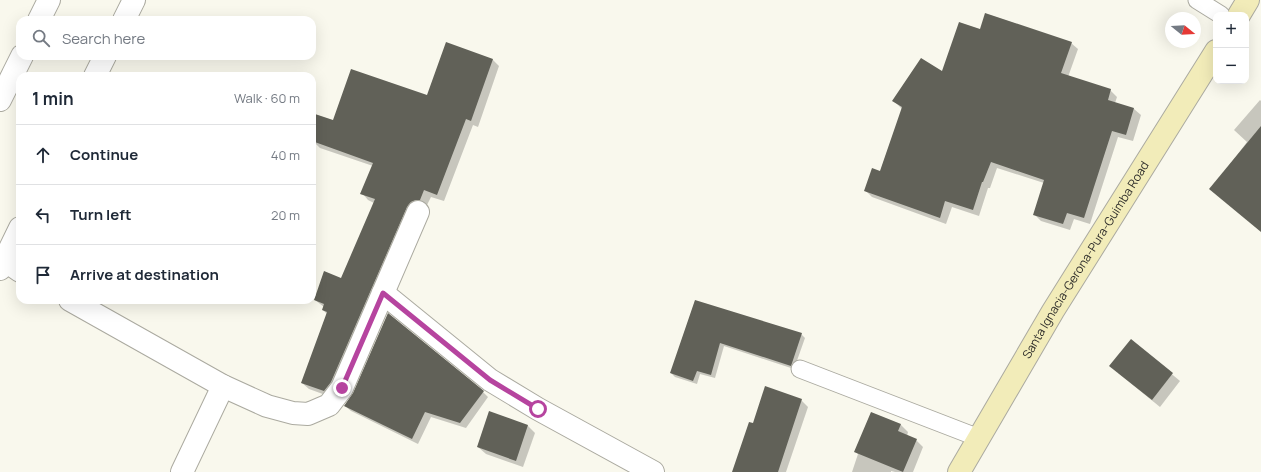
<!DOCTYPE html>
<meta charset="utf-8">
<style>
:root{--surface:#fff;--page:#f2f2f3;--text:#1f2937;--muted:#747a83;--line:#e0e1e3}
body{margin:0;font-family:Manrope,sans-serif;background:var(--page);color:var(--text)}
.controls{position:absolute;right:12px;top:12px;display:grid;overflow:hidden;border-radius:8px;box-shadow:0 4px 16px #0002}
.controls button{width:36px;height:36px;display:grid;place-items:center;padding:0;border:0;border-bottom:1px solid var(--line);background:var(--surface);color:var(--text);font:20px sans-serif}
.compass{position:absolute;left:1165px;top:12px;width:36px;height:36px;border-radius:50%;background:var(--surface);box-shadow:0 4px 16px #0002;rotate:108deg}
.stop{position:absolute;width:12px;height:12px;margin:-9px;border:3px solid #b6449f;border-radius:50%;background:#fff}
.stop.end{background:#b6449f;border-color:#fff;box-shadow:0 1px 4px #0008}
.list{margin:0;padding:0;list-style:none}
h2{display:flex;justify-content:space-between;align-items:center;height:52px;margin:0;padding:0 16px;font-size:17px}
h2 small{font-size:13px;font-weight:400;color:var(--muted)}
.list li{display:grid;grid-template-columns:26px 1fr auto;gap:12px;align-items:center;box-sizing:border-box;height:60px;padding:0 16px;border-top:1px solid var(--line)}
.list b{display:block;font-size:15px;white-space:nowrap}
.list em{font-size:13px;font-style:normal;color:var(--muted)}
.icon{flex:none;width:22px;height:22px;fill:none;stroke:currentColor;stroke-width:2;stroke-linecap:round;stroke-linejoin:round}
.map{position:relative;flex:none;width:1261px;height:472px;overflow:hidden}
.search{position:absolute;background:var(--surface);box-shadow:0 4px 16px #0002;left:16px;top:16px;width:300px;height:44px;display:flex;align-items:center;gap:10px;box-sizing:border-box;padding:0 14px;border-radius:12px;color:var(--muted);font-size:15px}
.panel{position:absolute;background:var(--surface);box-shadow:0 4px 16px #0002;left:16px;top:72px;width:300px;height:232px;border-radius:12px}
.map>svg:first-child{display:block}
</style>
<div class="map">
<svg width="1261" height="472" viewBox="0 0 1261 472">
<rect width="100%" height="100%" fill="#f9f8ed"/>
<g fill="#0003">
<polygon points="980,30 1071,43 1078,49 1068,77 1110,90 1117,97 1115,103 1134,109 1141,115 1133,141 1118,137 1090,224 1074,219 1070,230 1041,221 1034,214 1044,183 997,168 990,188 988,188 979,216 952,207 946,224 872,197 865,190 880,172 902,109 894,101 942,73"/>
<polygon points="492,59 499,66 478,127 473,125 444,201 431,197 331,397 309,389 302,383 327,314 323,310 324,307 315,300 342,279 374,203 368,200 362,193 373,166 320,148 315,143 312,142 312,114 334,121 428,96"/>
<polygon points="1260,100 1261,101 1261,231 1211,189 1247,142 1234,130"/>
<polygon points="695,301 801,334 805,338 794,369 724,346 715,378 700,374 697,384 675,377 671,373"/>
<polygon points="1131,340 1180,381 1160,407 1118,373"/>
<polygon points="483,392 488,397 466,428 431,417 418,444 351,411 345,406"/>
<polygon points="801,400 808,407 786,472 733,472 753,424"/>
<polygon points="490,413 528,426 535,433 523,467 486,454 478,447"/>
<polygon points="871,413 901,425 908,432 907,436 916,440 923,447 913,472 895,472 891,471 891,472 852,472 858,454 856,452"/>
</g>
<g fill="#616158">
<polygon points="985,13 1072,42 1061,73 1111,89 1108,100 1134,108 1126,135 1112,131 1084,218 1067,213 1063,224 1033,215 1044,180 991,162 983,182 982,182 973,210 945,201 940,218 864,191 872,168 880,171 902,107 892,101 921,58 942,71 959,22 980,29"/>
<polygon points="446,42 493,59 471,121 466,119 437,195 424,190 420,200 416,200 411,202 407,207 331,382 324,391 301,383 327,312 322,310 324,304 314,300 324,271 341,278 375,199 360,194 373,163 312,141 312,113 333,120 351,69 427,95"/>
<polygon points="1261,126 1261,232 1209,189"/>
<polygon points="695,300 802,333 791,366 720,343 711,375 697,371 693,381 670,373"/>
<polygon points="388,313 484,391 460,423 425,412 412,439 344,406 353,393"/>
<polygon points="1131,339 1173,373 1152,400 1109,366"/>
<polygon points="765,386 802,399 778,472 732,472 749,422 753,423"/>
<polygon points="489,411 528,425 516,461 477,447"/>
<polygon points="871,412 901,424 898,431 917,439 903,472 854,452"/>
</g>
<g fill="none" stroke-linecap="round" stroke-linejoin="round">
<defs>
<g id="service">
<polyline points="1197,0 1221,15"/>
<polyline points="800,369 979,438"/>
</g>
<g id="minor">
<polyline points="39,20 49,0"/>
<polyline points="124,20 134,0"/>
<polyline points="95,76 105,56"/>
<polyline points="0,100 22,56"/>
<polyline points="0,257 20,271"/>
<polyline points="0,269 20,228"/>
<polyline points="383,293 490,380 538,409 653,472"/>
<polyline points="70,300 223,386 267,406 293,413 308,414 329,405 342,388 418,212"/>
<polyline points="182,472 223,386"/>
</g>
<g id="secondary">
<polyline points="1239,15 1248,0"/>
<path id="s1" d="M959 472 1053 311 1216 51"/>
</g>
</defs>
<use href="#service" stroke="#abaaa0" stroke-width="19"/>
<use href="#minor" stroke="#abaaa0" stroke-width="24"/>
<use href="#secondary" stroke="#abaaa0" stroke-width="24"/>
<use href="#service" stroke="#fff" stroke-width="17"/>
<use href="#minor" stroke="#fff" stroke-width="22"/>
<use href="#secondary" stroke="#f2ecb9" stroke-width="22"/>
</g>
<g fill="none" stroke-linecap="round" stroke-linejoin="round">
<polyline stroke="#b6449f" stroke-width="5" points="342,388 383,293 490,380 538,409"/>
</g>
<g text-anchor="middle" stroke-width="4" stroke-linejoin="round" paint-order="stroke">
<g font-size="12" fill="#31302c" stroke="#fff">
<text dy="4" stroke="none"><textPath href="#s1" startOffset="247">Santa Ignacia-Gerona-Pura-Guimba Road</textPath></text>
</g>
</g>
</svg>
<div class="controls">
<button>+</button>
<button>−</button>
</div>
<svg class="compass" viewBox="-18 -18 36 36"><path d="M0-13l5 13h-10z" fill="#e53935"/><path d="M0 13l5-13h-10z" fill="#747a83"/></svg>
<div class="stop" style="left:538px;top:409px"></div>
<div class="stop end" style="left:342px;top:388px"></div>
<div class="search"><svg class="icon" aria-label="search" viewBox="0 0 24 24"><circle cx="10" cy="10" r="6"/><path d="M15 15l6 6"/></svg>Search here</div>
<section class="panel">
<h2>1 min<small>Walk · 60 m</small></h2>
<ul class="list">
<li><svg class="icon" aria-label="ahead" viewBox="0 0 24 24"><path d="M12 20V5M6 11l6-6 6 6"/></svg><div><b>Continue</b></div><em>40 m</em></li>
<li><svg class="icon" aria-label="left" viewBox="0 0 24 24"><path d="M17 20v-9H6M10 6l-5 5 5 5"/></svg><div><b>Turn left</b></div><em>20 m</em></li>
<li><svg class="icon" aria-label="arrive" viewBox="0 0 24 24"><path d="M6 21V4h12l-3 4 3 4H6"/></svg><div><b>Arrive at destination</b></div></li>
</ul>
</section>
</div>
